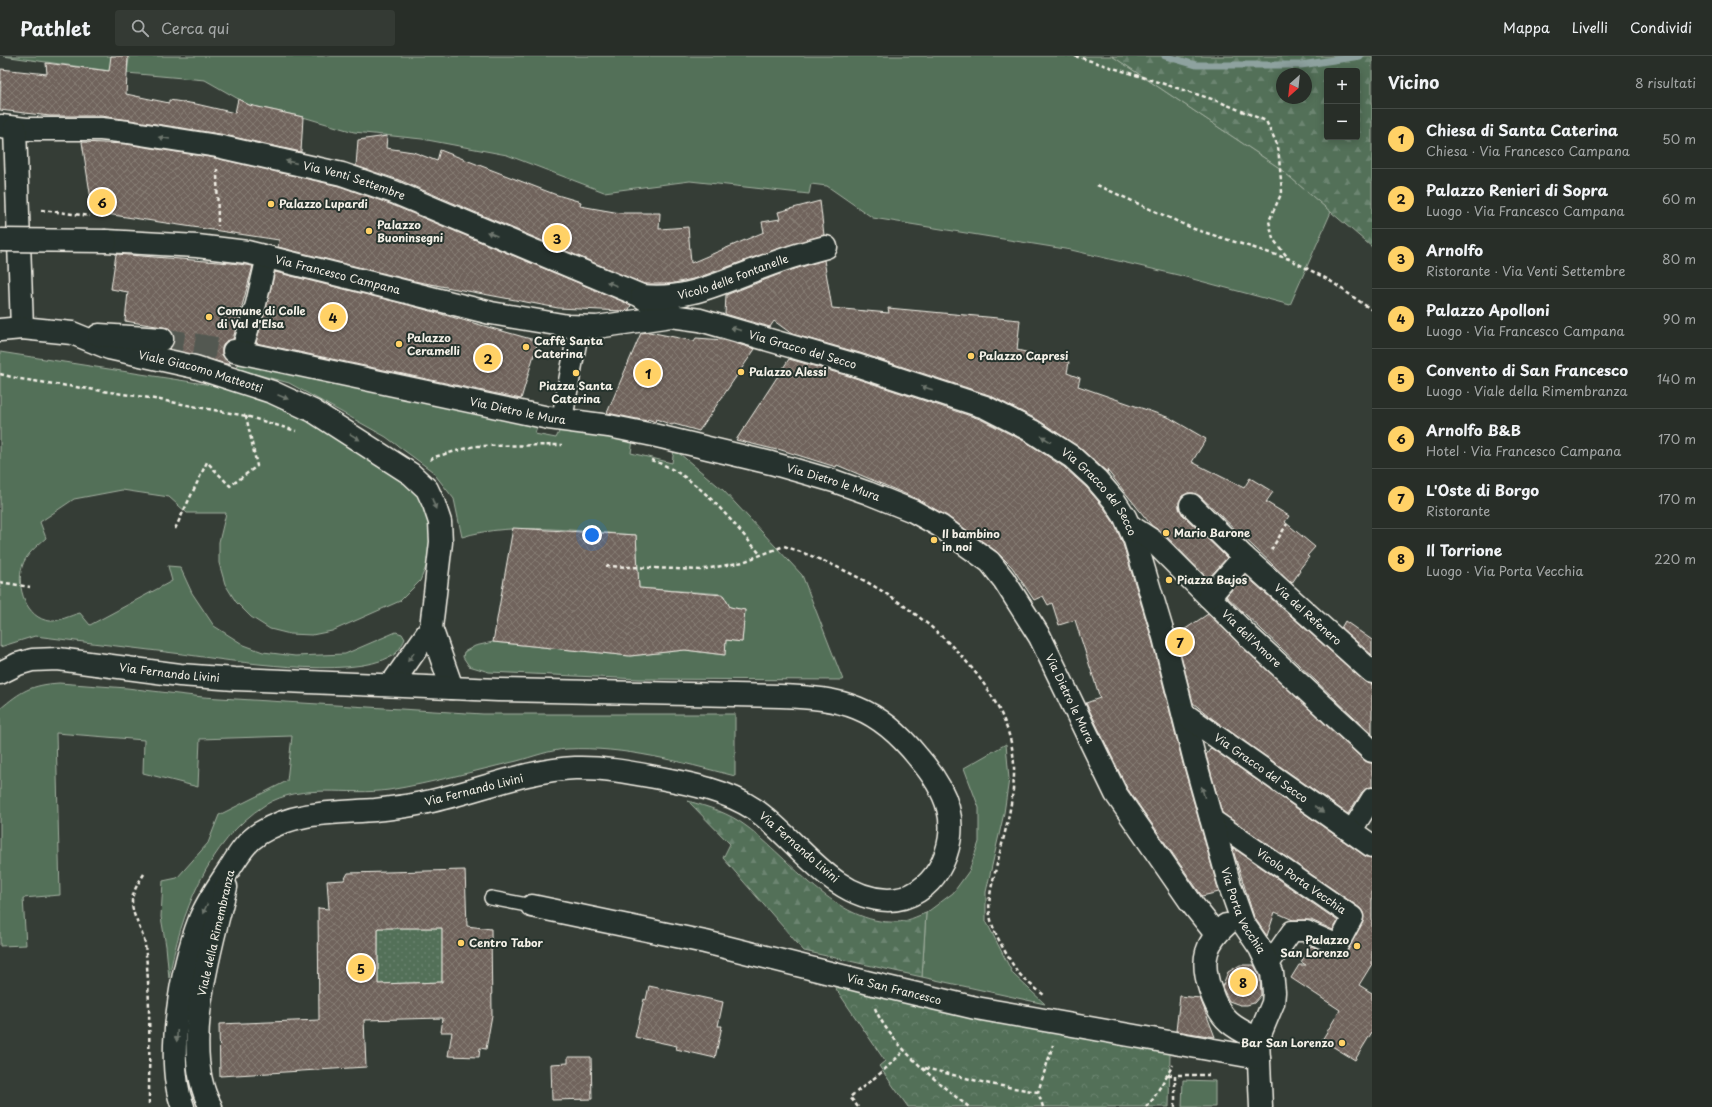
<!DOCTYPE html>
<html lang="it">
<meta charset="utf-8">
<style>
:root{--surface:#282e28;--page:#343a34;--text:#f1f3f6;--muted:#a5a8a8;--line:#444a45;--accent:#ffd166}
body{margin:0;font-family:"Playpen Sans",sans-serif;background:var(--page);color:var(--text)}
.controls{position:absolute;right:12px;top:12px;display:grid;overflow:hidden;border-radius:4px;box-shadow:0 2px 10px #0003}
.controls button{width:36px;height:36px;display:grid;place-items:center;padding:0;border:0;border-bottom:1px solid var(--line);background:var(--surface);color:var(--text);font:20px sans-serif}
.compass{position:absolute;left:1276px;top:12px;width:36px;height:36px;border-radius:50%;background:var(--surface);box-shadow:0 2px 10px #0003;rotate:207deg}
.you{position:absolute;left:592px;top:479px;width:14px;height:14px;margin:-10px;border:3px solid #fff;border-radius:50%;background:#1a73e8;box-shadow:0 0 0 6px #1a73e833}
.badge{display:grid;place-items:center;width:26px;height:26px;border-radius:50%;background:var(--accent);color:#111;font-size:13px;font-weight:700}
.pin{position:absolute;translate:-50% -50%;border:2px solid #fff;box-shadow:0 1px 4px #0006}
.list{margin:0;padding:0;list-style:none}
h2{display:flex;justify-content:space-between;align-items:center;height:52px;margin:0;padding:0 16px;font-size:17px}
h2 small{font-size:13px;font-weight:400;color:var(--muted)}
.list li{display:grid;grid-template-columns:26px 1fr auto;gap:12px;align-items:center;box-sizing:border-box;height:60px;padding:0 16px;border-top:1px solid var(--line)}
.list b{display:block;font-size:15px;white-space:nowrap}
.list p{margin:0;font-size:13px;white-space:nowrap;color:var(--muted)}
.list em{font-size:13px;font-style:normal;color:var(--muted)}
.icon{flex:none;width:22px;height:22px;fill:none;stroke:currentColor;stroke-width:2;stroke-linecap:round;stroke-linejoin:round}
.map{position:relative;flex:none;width:1372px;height:1051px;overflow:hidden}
header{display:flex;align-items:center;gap:24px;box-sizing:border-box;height:56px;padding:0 20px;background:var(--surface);border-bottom:1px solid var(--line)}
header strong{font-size:19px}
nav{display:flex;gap:22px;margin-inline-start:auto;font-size:14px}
.search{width:280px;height:36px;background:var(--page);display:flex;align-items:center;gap:10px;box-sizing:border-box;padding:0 14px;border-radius:4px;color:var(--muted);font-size:15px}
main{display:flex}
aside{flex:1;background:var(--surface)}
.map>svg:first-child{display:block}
</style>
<header>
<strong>Pathlet</strong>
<div class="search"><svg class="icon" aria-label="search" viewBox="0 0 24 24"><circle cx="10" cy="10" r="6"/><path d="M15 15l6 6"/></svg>Cerca qui</div>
<nav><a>Mappa</a><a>Livelli</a><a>Condividi</a></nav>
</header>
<main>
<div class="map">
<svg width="1372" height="1051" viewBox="0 0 1372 1051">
<defs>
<pattern id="forest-firs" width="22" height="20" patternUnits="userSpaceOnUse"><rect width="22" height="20" fill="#527059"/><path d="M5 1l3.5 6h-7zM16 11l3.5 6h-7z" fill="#6c8571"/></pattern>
<pattern id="park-crowns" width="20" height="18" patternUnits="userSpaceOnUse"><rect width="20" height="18" fill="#527059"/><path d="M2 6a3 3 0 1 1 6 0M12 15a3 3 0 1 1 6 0" fill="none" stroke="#6c8571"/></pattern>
<pattern id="garden-dots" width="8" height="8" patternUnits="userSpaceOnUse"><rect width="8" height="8" fill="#527059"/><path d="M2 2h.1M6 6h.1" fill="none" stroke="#6c8571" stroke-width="1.8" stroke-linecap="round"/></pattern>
<pattern id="building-cross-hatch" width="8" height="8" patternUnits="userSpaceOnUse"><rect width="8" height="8" fill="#70645c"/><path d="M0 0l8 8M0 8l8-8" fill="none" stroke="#857b73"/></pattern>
</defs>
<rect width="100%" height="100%" fill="#353d36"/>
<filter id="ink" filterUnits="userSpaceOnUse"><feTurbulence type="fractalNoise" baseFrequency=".025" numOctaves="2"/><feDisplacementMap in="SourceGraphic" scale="8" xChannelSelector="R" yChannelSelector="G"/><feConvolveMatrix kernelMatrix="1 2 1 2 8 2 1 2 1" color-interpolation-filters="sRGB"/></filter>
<g filter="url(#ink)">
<g fill="#527059" stroke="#a3b0a0">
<polygon points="3,0 1112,0 1278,111 1331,156 1290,249 1178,219 1071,194 873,162 827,130 811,128 809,138 690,125 604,136 507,99 422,83 354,76 303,61 249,49 205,24 127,17 129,2 111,2 110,15"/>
<path d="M0 296 224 331 242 335 314 365 385 409 421 439 430 466V501L420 525 400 545 332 575 312 579 290 578 270 573 251 561 236 546 225 528 219 507V486L226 457H187L169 441 122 434 74 443 40 466 46 482C37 490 25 499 22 511 16 530 26 563 50 565 58 566 71 559 80 557L90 569 172 525 168 510 180 511 192 537 214 570 244 589 263 596 295 600 345 598 396 576 402 578 405 583C402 589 398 597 392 600 349 624 232 605 182 598 133 592 84 586 35 580L0 591Z"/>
<path d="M239 304 537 371 535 378 556 382 560 374 633 384 631 397 672 407 674 393 723 434 802 519 843 624 639 623 489 616 469 610 463 601 464 596 475 590 493 586 630 600 685 594 724 599 726 584 742 586 745 554 730 551 723 538 639 532 636 479C582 476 513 465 462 481L454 443 432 415 386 381 289 327 237 313Z"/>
<path d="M59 627 127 632 203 641 483 658H735V720C680 706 624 690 567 693 550 694 532 701 517 705 474 715 432 727 389 734 348 740 303 726 265 749 208 785 180 859 169 922L166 890 161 861 163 825 177 822 208 787 219 759 287 725 292 680 200 683 198 731 143 717 144 684 56 677 60 839 23 842 26 889 0 890V653C21 635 31 629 59 627Z"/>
<polygon points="1006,688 1009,723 1004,757 986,836 986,865 1013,918 1045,948 922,921 926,857 953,837 969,815 979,786 979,752 964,712"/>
<polygon points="1183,1024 1215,1025 1215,1051 1182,1051"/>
</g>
<g fill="url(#forest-firs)" stroke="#a3b0a0" fill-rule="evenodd">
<path d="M1112 0H1372V191L1278 111ZM1327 15H1357V81H1327ZM1282 18H1306V42H1282Z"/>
<path d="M688 745C709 751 729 757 746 770 791 803 836 869 897 866 906 866 917 860 926 857L922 921 804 895 723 802 730 788Z"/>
</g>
<polygon fill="url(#park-crowns)" stroke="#a3b0a0" points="832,927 1170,995 1169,1051 908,1051 879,1010 885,1005"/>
<polygon fill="url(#garden-dots)" stroke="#a3b0a0" points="378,872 442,872 442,926 378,928"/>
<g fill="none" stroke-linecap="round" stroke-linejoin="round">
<polyline stroke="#8ea29f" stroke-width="7" points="1165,0 1196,9 1301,9 1360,0"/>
</g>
<g fill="url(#building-cross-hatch)" stroke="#f4f1e8" fill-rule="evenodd">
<polygon points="111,0 128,0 126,38 169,47 169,44 196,48 235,57 238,43 249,49 303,61 301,96 220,78 130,64 101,60 50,60 0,54 1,13 47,18 46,7 109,15"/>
<polygon points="387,80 386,92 413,96 437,105 440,94 554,138 581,146 580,150 620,157 660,157 659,173 688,171 691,207 764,176 762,166 780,163 778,156 820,145 824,179 777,193 697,222 670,228 644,228 399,124 356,110 358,84"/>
<polygon points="82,86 126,88 215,102 339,130 390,148 631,249 629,254 623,255 558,252 414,225 278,191 279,184 93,156"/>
<polygon points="116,198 231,207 253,210 233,283 225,286 222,292 222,299 231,309 169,293 174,283 173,277 169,272 125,265 128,236 111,233"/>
<polygon points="824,204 832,252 889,257 888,252 1020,264 1017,294 1069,306 1067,317 1080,322 1078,330 1170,362 1206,383 1192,406 1244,432 1250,422 1273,436 1266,446 1289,460 1285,466 1315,491 1307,500 1309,501 1299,514 1300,515 1292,527 1200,440 1194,437 1188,437 1182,440 1179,446 1179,452 1182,458 1227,502 1208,523 1162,476 1152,470 1107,414 1108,417 1079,391 1038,364 989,339 860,297 792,278 774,265 770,271 725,258 726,239 785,216"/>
<polygon points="275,216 409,249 538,285 521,343 256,287"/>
<polygon points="649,276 694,285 696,282 724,284 755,293 699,375 674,368 672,369 656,363 655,366 648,363 647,365 607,357 641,277"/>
<polygon points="789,303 852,321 980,363 1026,386 1064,411 1087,432 1104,452 1114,467 1123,488 1152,584 1183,708 1219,836 1202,840 1127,732 1086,647 1100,642 1075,564 1059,569 1052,547 1048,549 1043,540 1034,544 1012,511 997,496 947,460 917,443 837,409 836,411 778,393 777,394 736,384"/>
<polygon points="513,472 636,479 639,532 723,539 730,551 745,554 742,586 726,584 725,599 685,594 630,600 493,586"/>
<polygon points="1245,519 1364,625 1372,628 1372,678 1226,540"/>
<polygon points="1208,558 1364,704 1372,707 1372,731 1362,736 1348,758 1214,664 1193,647 1176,579"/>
<polygon points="1345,565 1372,584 1372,599 1341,572"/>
<polygon points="1211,692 1365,800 1372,802 1372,908 1359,929 1372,937 1372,976 1355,1004 1322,984 1340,954 1291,922 1299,909 1306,909 1301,906 1311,890 1334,900 1345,898 1363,866 1363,856 1360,852 1222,757 1206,699"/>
<polygon points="1232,791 1338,865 1333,874 1311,864 1293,864 1275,856 1267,880 1254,861"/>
<path d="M465 814 467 870 491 873 492 959 486 993 480 992 479 1001 448 1000 452 976H441L443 962 364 964 366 1011 220 1020 219 968 319 964 318 852 329 853 327 825 344 824 348 817ZM378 872H442V926L378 928Z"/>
<polygon points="1240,909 1254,909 1260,920 1261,939 1254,947 1247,949 1240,949 1229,945 1222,931 1228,916"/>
<polygon points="649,930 723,946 718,970 722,970 715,1002 676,993 677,990 635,981 644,943 646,944"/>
<polygon points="1180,940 1200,942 1215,981 1176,975"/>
<polygon points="568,1001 591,1001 592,1043 552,1044 551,1008 568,1007"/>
</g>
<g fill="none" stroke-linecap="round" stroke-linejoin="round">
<polyline stroke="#525851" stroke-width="22" stroke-dasharray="22 11" stroke-linecap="butt" points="162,283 234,295"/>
<defs>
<polyline id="service" points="491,842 532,850"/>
<g id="pedestrian">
<polyline points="241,297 256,248 267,200"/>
<polyline points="562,363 579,271"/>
<path id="s1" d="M1210 762 1353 861 1338 889 1306 875H1292L1269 908"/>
<polyline points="1351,776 1372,742"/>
</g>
<g id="minor">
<path id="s2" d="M1 70 26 73H101L128 76 217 90 342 118 394 136 639 239 671 260"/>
<path id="s3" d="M15 72 22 272 72 277 109 292 195 311 272 336 313 355 411 418 427 433 434 448 440 466 441 486 431 572 452 632"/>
<path id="s4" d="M106 185 197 190 247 196 491 257 568 270 597 271 671 260 700 264 856 309 985 351 1032 375 1072 401 1096 423 1114 444 1125 461 1135 484 1164 581 1195 705 1230 830 1243 867 1260 892 1272 917 1274 936 1273 947 1258 983 1261 1051"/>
<path id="s5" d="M642 240C683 245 718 228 755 214 778 205 802 197 826 191"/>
<polyline points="0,274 22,272"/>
<polyline points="99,279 162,283"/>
<path id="s6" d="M234 295 549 362 609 370 653 379 771 407 834 425 868 437 913 455 940 470 990 506 1004 524 1040 581 1116 738 1192 848 1216 878"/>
<path id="s7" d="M1191 449 1244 501 1372 616"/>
<path id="s8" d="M1130 470 1153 485 1248 580 1372 695"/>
<polyline points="1209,541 1244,501"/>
<polyline points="391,629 431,572"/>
<path id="s9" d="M1184 658 1372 790"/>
<polyline points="532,850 705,886 874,928"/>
<path d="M1226 869C1218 876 1210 885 1207 896 1201 916 1214 953 1229 966 1238 974 1248 978 1258 983"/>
<polyline points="1180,988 1259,1002"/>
</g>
<g id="primary">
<path id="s10" d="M0 617 18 608 32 604 58 603 180 619 235 623 498 634 780 640C843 642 877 650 918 701 931 716 943 733 948 752 959 792 933 844 888 844 831 843 797 782 754 753 727 735 692 728 660 722 633 717 604 711 575 712 525 714 476 736 427 746 410 750 392 752 375 754 334 757 296 755 260 777 246 786 239 798 230 812 219 829 208 844 200 863 182 909 164 1005 183 1051"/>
<path d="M211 1051C179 995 211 890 226 831"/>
</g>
</defs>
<use href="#service" stroke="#f4f1e8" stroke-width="16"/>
<use href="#pedestrian" stroke="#f4f1e8" stroke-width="23"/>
<use href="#minor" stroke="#f4f1e8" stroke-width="25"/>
<use href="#primary" stroke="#f4f1e8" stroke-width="25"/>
<g stroke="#f4f1e8" stroke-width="2.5" stroke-dasharray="4 3" stroke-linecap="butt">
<polyline points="1075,0 1215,44 1266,65 1278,90 1282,136 1269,165 1273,183 1289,203"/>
<polyline points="217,113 218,170"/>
<polyline points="1097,129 1194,173 1289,203 1329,224 1372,254"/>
<polyline points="41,154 90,160"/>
<polyline points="0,318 20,323 144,341 246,360 296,375"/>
<polyline points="430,404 434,401 475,390 562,389"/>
<path d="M651 404C699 420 729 463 761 499"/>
<polyline points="175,473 207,406 230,430 257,410 246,360"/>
<polyline points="1271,494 1287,468"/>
<path d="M606 510 700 514 743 506 784 490C819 502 854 517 885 537 942 573 1012 638 1014 710 1015 742 1005 776 997 808 993 826 986 845 991 864 994 878 1009 903 1017 915 1024 924 1035 932 1044 939"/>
<polyline points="0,526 30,531"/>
<path d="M144 818C139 826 132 836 132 846 132 861 143 874 145 889 151 940 149 999 149 1051"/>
<path d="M875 952C888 986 940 1029 969 1051"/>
<polyline points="925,1012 990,1028 1038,1036"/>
<polyline points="1168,1019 1175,1019"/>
<polyline points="858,1051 850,1041 882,1016 905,994"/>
<polyline points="1043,1051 1038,1036 1053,989"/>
<polyline points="1146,1051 1153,1043 1173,1009"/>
<polyline points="1175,1051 1175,1019 1209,1019"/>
</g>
<use href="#service" stroke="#26332d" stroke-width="13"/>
<use href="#pedestrian" stroke="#26332d" stroke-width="20"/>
<use href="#minor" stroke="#26332d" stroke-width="22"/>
<use href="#primary" stroke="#26332d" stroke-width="22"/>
<defs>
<g id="minor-bridge">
<polyline points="0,184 106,185"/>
<polyline points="874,928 976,952 1180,988"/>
</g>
</defs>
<use href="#minor-bridge" stroke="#f4f1e8" stroke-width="25" stroke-linecap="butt"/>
<use href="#minor-bridge" stroke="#26332d" stroke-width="22"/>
</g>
<defs><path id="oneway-solid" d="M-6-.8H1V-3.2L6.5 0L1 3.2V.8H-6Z"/></defs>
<g fill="#6e766e">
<use href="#oneway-solid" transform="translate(164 82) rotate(-171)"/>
<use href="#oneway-solid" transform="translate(291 106) rotate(-167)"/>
<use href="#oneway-solid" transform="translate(492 178) rotate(-157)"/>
<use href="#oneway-solid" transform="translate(612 228) rotate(-157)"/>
<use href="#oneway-solid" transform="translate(736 273) rotate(-164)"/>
<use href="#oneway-solid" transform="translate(927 332) rotate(-162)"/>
<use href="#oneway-solid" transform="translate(283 341) rotate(23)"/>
<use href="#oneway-solid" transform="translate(355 381) rotate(32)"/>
<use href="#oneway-solid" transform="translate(1046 383) rotate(-148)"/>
<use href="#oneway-solid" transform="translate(434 448) rotate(70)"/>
<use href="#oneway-solid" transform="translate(411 601) rotate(126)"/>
<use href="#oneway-solid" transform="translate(1203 736) rotate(-105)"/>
<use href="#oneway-solid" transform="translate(1319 753) rotate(35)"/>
<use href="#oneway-solid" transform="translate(205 853) rotate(114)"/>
<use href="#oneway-solid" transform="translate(177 980) rotate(93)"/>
</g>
</g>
<g fill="#ffd166" stroke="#26332d" stroke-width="1.5">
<circle cx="271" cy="148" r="4"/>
<circle cx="369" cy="175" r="4"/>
<circle cx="209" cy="261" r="4"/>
<circle cx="399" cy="288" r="4"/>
<circle cx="526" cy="291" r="4"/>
<circle cx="971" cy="300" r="4"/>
<circle cx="741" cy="316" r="4"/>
<circle cx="576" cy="317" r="4"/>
<circle cx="1166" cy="477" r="4"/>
<circle cx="934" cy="484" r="4"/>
<circle cx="1169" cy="524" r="4"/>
<circle cx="461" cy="887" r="4"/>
<circle cx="1357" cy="890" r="4"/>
<circle cx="1342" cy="987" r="4"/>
</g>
<g text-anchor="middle" stroke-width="4" stroke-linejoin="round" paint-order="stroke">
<g font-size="11" fill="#f4f1e8" stroke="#26332d">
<text dy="4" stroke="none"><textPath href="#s2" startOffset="359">Via Venti Settembre</textPath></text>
<text dy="4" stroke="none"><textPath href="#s4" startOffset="235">Via Francesco Campana</textPath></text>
<text dy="4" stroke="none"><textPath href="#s5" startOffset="94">Vicolo delle Fontanelle</textPath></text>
<text dy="4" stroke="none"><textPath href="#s4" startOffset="711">Via Gracco del Secco</textPath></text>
<text dy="4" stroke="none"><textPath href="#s3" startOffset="385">Viale Giacomo Matteotti</textPath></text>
<text dy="4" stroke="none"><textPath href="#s6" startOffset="290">Via Dietro le Mura</textPath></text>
<text dy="4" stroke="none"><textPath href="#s6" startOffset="614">Via Dietro le Mura</textPath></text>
<text dy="4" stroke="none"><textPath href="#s4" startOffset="1047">Via Gracco del Secco</textPath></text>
<text dy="4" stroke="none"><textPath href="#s7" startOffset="160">Via del Refenero</textPath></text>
<text dy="4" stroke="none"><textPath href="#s8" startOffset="166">Via dell'Amore</textPath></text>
<text dy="4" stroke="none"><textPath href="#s10" startOffset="173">Via Fernando Livini</textPath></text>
<text dy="4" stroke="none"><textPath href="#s6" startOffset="950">Via Dietro le Mura</textPath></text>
<text dy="4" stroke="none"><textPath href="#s9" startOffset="94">Via Gracco del Secco</textPath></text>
<text transform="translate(474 734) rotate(-14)" y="4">Via Fernando Livini</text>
<text transform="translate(799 791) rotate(41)" y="4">Via Fernando Livini</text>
<text dy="4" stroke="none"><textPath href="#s1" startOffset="111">Vicolo Porta Vecchia</textPath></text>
<text dy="4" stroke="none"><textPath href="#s4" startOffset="1495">Via Porta Vecchia</textPath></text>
<text transform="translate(216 877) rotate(-77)" y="4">Viale della Rimembranza</text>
<text transform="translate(894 933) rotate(14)" y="4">Via San Francesco</text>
</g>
<g font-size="11" font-weight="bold" fill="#f4f1e8" stroke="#26332d" text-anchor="start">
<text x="279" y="152">Palazzo Lupardi</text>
<text x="377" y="173">Palazzo<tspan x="377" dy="13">Buoninsegni</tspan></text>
<text x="217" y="259">Comune di Colle<tspan x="217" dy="13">di Val d'Elsa</tspan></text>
<text x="407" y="286">Palazzo<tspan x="407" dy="13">Ceramelli</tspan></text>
<text x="534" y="289">Caffè Santa<tspan x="534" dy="13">Caterina</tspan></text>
<text x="979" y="304">Palazzo Capresi</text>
<text x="749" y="320">Palazzo Alessi</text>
<text x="576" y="334" text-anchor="middle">Piazza Santa<tspan x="576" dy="13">Caterina</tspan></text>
<text x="1174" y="481">Mario Barone</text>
<text x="942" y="482">Il bambino<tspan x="942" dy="13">in noi</tspan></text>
<text x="1177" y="528">Piazza Bajos</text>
<text x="1349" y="888" text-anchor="end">Palazzo<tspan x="1349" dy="13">San Lorenzo</tspan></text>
<text x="469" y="891">Centro Tabor</text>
<text x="1334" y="991" text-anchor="end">Bar San Lorenzo</text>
</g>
</g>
</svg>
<div class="controls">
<button>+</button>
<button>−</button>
</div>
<svg class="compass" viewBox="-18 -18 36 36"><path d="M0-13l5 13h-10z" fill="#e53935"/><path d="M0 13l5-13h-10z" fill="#a5a8a8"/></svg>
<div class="you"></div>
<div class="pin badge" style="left:648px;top:317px">1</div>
<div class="pin badge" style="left:488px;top:302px">2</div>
<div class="pin badge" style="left:557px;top:182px">3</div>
<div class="pin badge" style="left:333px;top:261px">4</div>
<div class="pin badge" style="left:361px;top:912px">5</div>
<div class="pin badge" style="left:102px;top:146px">6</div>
<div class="pin badge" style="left:1180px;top:586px">7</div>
<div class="pin badge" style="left:1243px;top:926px">8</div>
</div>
<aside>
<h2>Vicino<small>8 risultati</small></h2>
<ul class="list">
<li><span class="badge">1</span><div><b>Chiesa di Santa Caterina</b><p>Chiesa · Via Francesco Campana</p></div><em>50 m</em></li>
<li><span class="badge">2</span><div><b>Palazzo Renieri di Sopra</b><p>Luogo · Via Francesco Campana</p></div><em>60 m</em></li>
<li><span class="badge">3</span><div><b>Arnolfo</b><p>Ristorante · Via Venti Settembre</p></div><em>80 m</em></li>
<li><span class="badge">4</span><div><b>Palazzo Apolloni</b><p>Luogo · Via Francesco Campana</p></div><em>90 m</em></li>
<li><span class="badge">5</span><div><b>Convento di San Francesco</b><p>Luogo · Viale della Rimembranza</p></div><em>140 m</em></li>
<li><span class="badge">6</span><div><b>Arnolfo B&amp;B</b><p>Hotel · Via Francesco Campana</p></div><em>170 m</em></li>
<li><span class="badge">7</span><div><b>L'Oste di Borgo</b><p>Ristorante</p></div><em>170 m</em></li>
<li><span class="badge">8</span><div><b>Il Torrione</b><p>Luogo · Via Porta Vecchia</p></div><em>220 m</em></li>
</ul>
</aside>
</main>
